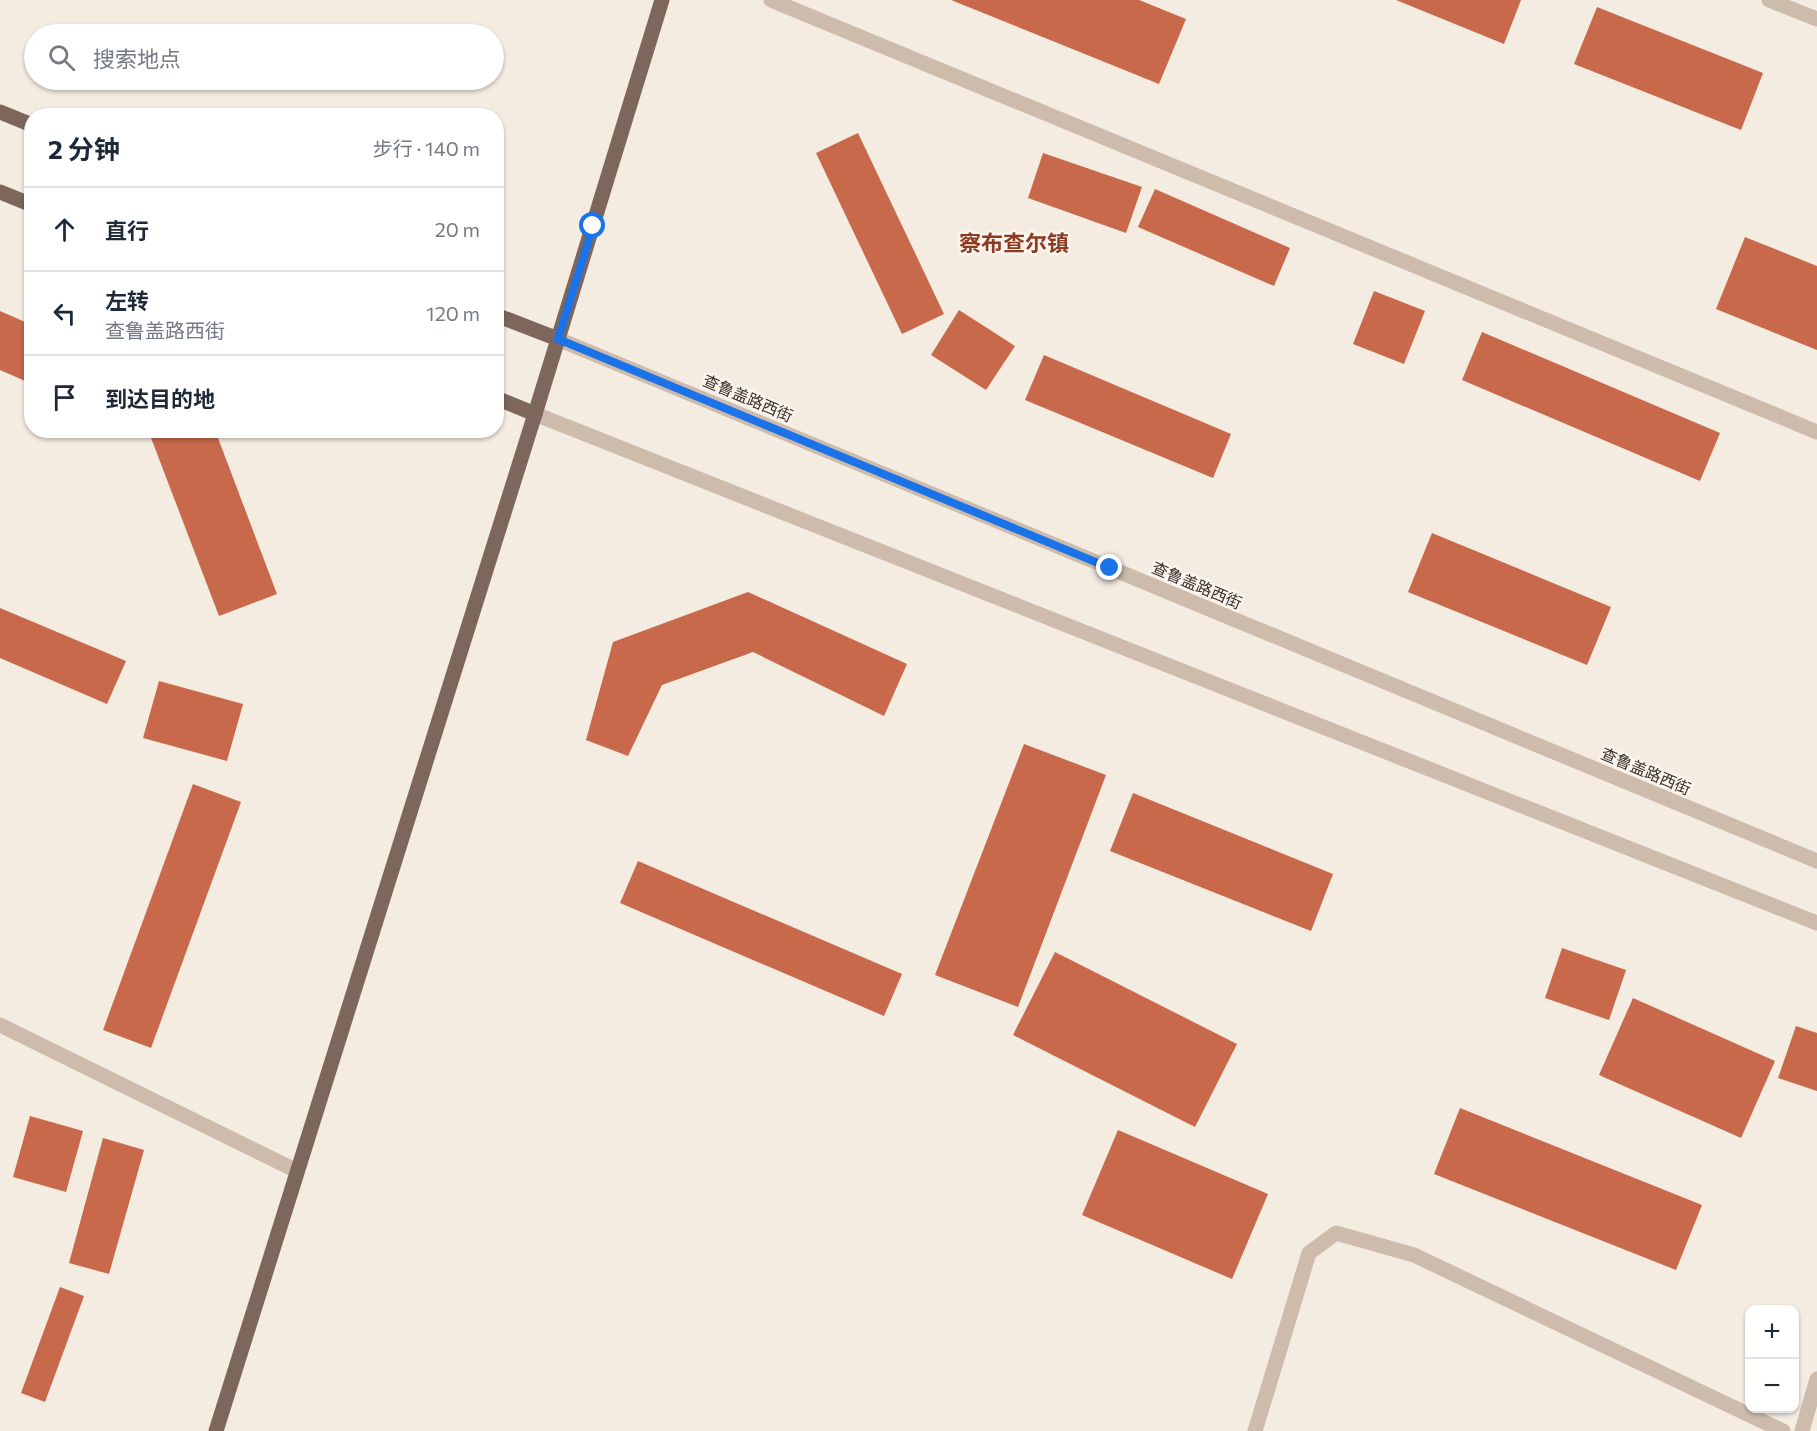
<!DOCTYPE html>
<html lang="zh">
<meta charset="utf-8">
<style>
:root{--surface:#fff;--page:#f2f2f3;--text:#1f2937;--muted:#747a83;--line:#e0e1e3}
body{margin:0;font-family:Commissioner,"Noto Sans SC",sans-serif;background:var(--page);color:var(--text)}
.controls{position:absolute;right:18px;bottom:18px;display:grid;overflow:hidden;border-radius:12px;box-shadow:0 2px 4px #0004}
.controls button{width:54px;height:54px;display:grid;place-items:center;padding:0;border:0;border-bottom:2px solid var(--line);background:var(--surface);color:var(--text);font:30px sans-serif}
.stop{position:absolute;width:18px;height:18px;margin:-14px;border:4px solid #1a73e8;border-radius:50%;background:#fff}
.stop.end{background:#1a73e8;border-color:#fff;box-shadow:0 2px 6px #0008}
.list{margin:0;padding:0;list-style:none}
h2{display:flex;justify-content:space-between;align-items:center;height:78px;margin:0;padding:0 24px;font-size:26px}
h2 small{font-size:20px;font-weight:400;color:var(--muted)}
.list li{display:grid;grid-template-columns:39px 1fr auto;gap:18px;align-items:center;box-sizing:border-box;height:84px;padding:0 24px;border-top:2px solid var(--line)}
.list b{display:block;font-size:22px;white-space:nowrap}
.list p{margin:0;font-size:20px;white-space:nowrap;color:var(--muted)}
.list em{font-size:20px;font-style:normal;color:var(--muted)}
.icon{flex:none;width:33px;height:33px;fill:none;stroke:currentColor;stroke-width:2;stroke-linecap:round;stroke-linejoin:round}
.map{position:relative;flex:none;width:1817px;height:1431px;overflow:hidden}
.search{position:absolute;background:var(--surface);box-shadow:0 2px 4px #0004;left:24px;top:24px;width:480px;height:66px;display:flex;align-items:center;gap:15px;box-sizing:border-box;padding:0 21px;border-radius:33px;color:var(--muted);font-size:22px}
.panel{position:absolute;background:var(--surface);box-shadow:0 2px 4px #0004;left:24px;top:108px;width:480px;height:330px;border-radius:24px}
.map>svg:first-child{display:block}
</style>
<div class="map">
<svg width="1817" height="1431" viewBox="0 0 1817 1431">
<rect width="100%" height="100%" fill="#f4ebe1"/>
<g fill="#c8694b">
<polygon points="951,0 1139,0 1186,19 1159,84"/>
<polygon points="1396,0 1521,0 1504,44"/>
<polygon points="1597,7 1763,73 1741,130 1574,64"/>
<polygon points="858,133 944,314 902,334 816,153"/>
<polygon points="1043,153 1142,187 1126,233 1028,198"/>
<polygon points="1155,189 1290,248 1274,286 1138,227"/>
<polygon points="1745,237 1817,266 1817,350 1716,309"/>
<polygon points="1374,291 1425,311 1404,364 1353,344"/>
<polygon points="959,310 1015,346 986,390 931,355"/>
<polygon points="0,311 32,325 32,384 0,370"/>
<polygon points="1482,332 1720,433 1700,481 1462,380"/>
<polygon points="1044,355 1231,434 1213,478 1025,400"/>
<polygon points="148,430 215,430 277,594 219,616"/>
<polygon points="1432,533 1611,607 1587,665 1408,592"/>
<polygon points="748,592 907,664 884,716 753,652 662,685 628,756 586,740 613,642"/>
<polygon points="0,608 126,661 107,704 0,658"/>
<polygon points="159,681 243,704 227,761 143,738"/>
<polygon points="1024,744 1106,775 1018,1007 935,975"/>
<polygon points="193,784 241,802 151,1048 103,1030"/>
<polygon points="1133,793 1333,874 1311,931 1110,851"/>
<polygon points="638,861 902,974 884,1016 620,903"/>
<polygon points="1562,948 1626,970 1609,1020 1545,998"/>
<polygon points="1055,952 1237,1044 1195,1127 1013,1035"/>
<polygon points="1633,998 1775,1061 1741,1138 1599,1075"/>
<polygon points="1796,1026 1817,1033 1817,1091 1778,1078"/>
<polygon points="1460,1108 1702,1205 1676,1270 1434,1174"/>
<polygon points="30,1116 83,1131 66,1192 13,1177"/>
<polygon points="1118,1130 1268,1194 1232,1279 1082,1215"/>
<polygon points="103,1138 144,1150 109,1274 69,1263"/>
<polygon points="60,1287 84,1296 45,1402 21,1393"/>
</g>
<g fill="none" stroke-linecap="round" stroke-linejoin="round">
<g stroke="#cdbbac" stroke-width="15">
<polyline points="771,0 1817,432"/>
<polyline points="1769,0 1817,19"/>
<polyline points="558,339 1817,861"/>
<polyline points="535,414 1817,923"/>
<polyline points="0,1025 297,1171"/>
<polyline points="1255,1431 1309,1253 1336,1233 1414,1255 1783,1431"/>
<polyline points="1802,1431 1817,1379"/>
</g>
<g stroke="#7d675c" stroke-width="15">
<polyline points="0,112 32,125"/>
<polyline points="0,192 32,205"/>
<polyline points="496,315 558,339"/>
<polyline points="496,398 535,414"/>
<polyline points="216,1431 535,414 662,0"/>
</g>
</g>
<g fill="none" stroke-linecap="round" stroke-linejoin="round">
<polyline stroke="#1a73e8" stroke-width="8" points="593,226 558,339 1110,568"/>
</g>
<g text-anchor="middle" stroke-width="5" stroke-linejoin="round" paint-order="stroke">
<g font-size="16" fill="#3b302b" stroke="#fbf5ee">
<text transform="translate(748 398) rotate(23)" y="6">查鲁盖路西街</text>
<text transform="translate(1197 585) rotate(23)" y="6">查鲁盖路西街</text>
<text transform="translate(1646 771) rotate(23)" y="6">查鲁盖路西街</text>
</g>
<g font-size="22" font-weight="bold" fill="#8c3b22" stroke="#fbf5ee">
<text x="1014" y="251">察布查尔镇</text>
</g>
</g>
</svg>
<div class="controls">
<button>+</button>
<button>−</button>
</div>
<div class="stop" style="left:593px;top:226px"></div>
<div class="stop end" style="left:1110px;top:568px"></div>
<div class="search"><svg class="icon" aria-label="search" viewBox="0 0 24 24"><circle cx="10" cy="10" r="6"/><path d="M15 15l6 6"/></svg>搜索地点</div>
<section class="panel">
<h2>2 分钟<small>步行 · 140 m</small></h2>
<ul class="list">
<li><svg class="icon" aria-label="ahead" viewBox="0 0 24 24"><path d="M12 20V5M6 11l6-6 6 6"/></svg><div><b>直行</b></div><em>20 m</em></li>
<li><svg class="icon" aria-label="left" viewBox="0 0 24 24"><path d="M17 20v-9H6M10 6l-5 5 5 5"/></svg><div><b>左转</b><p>查鲁盖路西街</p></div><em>120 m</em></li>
<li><svg class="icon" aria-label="arrive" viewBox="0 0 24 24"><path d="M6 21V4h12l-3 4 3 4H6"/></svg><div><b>到达目的地</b></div></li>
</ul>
</section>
</div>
